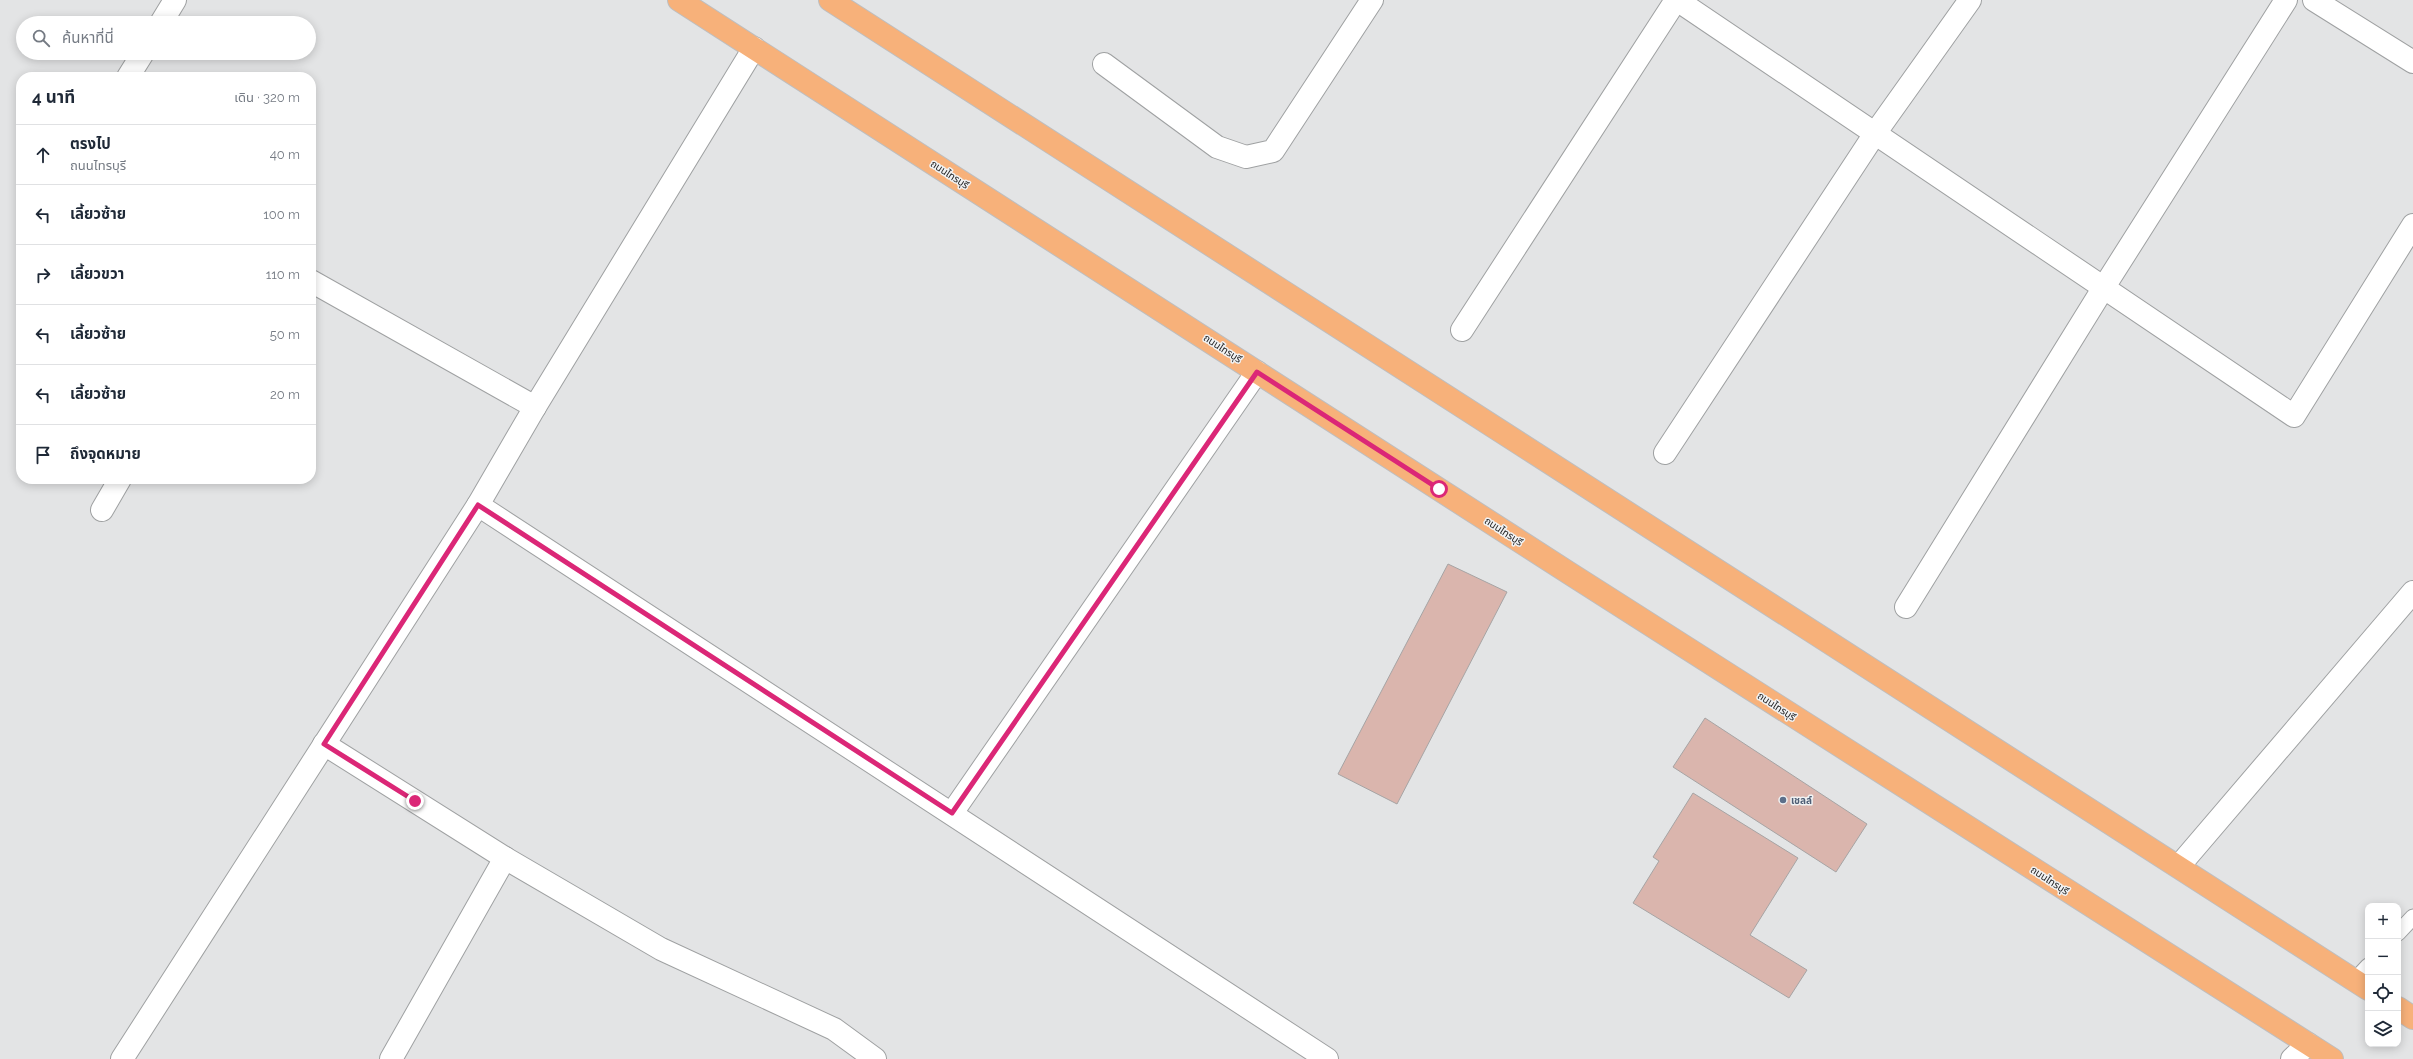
<!DOCTYPE html>
<html lang="th">
<meta charset="utf-8">
<style>
:root{--surface:#fff;--page:#f2f2f3;--text:#1f2937;--muted:#747a83;--line:#e0e1e3}
body{margin:0;font-family:Raleway,"Noto Sans Thai",sans-serif;background:var(--page);color:var(--text)}
.controls{position:absolute;right:12px;bottom:12px;display:grid;overflow:hidden;border-radius:8px;box-shadow:0 2px 10px #0003}
.controls button{width:36px;height:36px;display:grid;place-items:center;padding:0;border:0;border-bottom:1px solid var(--line);background:var(--surface);color:var(--text);font:20px sans-serif}
.stop{position:absolute;width:12px;height:12px;margin:-9px;border:3px solid #db2777;border-radius:50%;background:#fff}
.stop.end{background:#db2777;border-color:#fff;box-shadow:0 1px 4px #0008}
.list{margin:0;padding:0;list-style:none}
h2{display:flex;justify-content:space-between;align-items:center;height:52px;margin:0;padding:0 16px;font-size:17px}
h2 small{font-size:13px;font-weight:400;color:var(--muted)}
.list li{display:grid;grid-template-columns:26px 1fr auto;gap:12px;align-items:center;box-sizing:border-box;height:60px;padding:0 16px;border-top:1px solid var(--line)}
.list b{display:block;font-size:15px;white-space:nowrap}
.list p{margin:0;font-size:13px;white-space:nowrap;color:var(--muted)}
.list em{font-size:13px;font-style:normal;color:var(--muted)}
.icon{flex:none;width:22px;height:22px;fill:none;stroke:currentColor;stroke-width:2;stroke-linecap:round;stroke-linejoin:round}
.map{position:relative;flex:none;width:2413px;height:1059px;overflow:hidden}
.search{position:absolute;background:var(--surface);box-shadow:0 2px 10px #0003;left:16px;top:16px;width:300px;height:44px;display:flex;align-items:center;gap:10px;box-sizing:border-box;padding:0 14px;border-radius:22px;color:var(--muted);font-size:15px}
.panel{position:absolute;background:var(--surface);box-shadow:0 2px 10px #0003;left:16px;top:72px;width:300px;height:412px;border-radius:16px}
.map>svg:first-child{display:block}
</style>
<div class="map">
<svg width="2413" height="1059" viewBox="0 0 2413 1059">
<rect width="100%" height="100%" fill="#e3e4e5"/>
<g fill="#dab5ad" stroke="#a6a4a4">
<polygon points="1448,564 1507,592 1397,804 1338,774"/>
<polygon points="1705,718 1867,824 1836,872 1673,767"/>
<polygon points="1693,793 1798,858 1750,935 1807,970 1789,998 1633,903 1659,861 1653,857"/>
</g>
<g fill="none" stroke-linecap="round" stroke-linejoin="round">
<defs>
<g id="service">
<polyline points="2398,933 2413,917"/>
<polyline points="2355,980 2368,966"/>
</g>
<g id="minor">
<polyline points="1677,0 2294,416 2413,225"/>
<polyline points="2314,0 2413,62"/>
<polyline points="161,23 175,0"/>
<polyline points="1104,64 1217,147 1246,157 1273,151 1372,0"/>
<polyline points="128,77 143,53"/>
<polyline points="311,281 535,407"/>
<polyline points="1462,330 1676,0"/>
<polyline points="1665,453 1876,132 1970,0"/>
<polyline points="478,505 1327,1059"/>
<polyline points="102,510 120,479"/>
<polyline points="1906,607 2104,287 2286,0"/>
<polyline points="324,744 505,858 661,949 834,1029 875,1059"/>
<polyline points="952,813 1257,372"/>
<polyline points="2179,866 2413,592"/>
<polyline points="122,1059 478,505 535,407 754,48"/>
<polyline points="391,1059 505,858"/>
<polyline points="2292,1059 2308,1044"/>
</g>
<g id="primary">
<polyline points="679,0 1569,573 2332,1059"/>
<polyline points="830,0 2368,989"/>
<polyline points="2398,1008 2413,1018"/>
</g>
</defs>
<use href="#service" stroke="#9fa1a2" stroke-width="17"/>
<use href="#minor" stroke="#9fa1a2" stroke-width="24"/>
<use href="#primary" stroke="#bebebf" stroke-width="24"/>
<use href="#service" stroke="#fff" stroke-width="15"/>
<use href="#minor" stroke="#fff" stroke-width="22"/>
<use href="#primary" stroke="#f7b17a" stroke-width="22"/>
</g>
<g fill="none" stroke-linecap="round" stroke-linejoin="round">
<polyline stroke="#db2777" stroke-width="5" points="415,801 324,744 478,505 952,813 1257,372 1439,489"/>
</g>
<circle fill="#5c6f8a" stroke="#f0f2f3" stroke-width="1.5" cx="1783" cy="800" r="4"/>
<g text-anchor="middle" stroke-width="3" stroke-linejoin="round" paint-order="stroke">
<g font-size="10" fill="#181819" stroke="#f0f2f3">
<text transform="translate(950 174) rotate(33)" y="4">ถนนไทรบุรี</text>
<text transform="translate(1223 348) rotate(33)" y="4">ถนนไทรบุรี</text>
<text transform="translate(1504 531) rotate(33)" y="4">ถนนไทรบุรี</text>
<text transform="translate(1777 706) rotate(33)" y="4">ถนนไทรบุรี</text>
<text transform="translate(2050 880) rotate(33)" y="4">ถนนไทรบุรี</text>
</g>
<g font-size="10" font-weight="bold" fill="#4e5e75" stroke="#f0f2f3" text-anchor="start">
<text x="1791" y="804">เชลล์</text>
</g>
</g>
</svg>
<div class="controls">
<button>+</button>
<button>−</button>
<button><svg class="icon" aria-label="locate" viewBox="0 0 24 24"><circle cx="12" cy="12" r="6"/><path d="M12 2v4M12 18v4M2 12h4M18 12h4"/></svg></button>
<button><svg class="icon" aria-label="layers" viewBox="0 0 24 24"><path d="M12 4l9 5-9 5-9-5zM3 14l9 5 9-5"/></svg></button>
</div>
<div class="stop" style="left:1439px;top:489px"></div>
<div class="stop end" style="left:415px;top:801px"></div>
<div class="search"><svg class="icon" aria-label="search" viewBox="0 0 24 24"><circle cx="10" cy="10" r="6"/><path d="M15 15l6 6"/></svg>ค้นหาที่นี่</div>
<section class="panel">
<h2>4 นาที<small>เดิน · 320 m</small></h2>
<ul class="list">
<li><svg class="icon" aria-label="ahead" viewBox="0 0 24 24"><path d="M12 20V5M6 11l6-6 6 6"/></svg><div><b>ตรงไป</b><p>ถนนไทรบุรี</p></div><em>40 m</em></li>
<li><svg class="icon" aria-label="left" viewBox="0 0 24 24"><path d="M17 20v-9H6M10 6l-5 5 5 5"/></svg><div><b>เลี้ยวซ้าย</b></div><em>100 m</em></li>
<li><svg class="icon" aria-label="right" viewBox="0 0 24 24"><path d="M7 20v-9h11M14 6l5 5-5 5"/></svg><div><b>เลี้ยวขวา</b></div><em>110 m</em></li>
<li><svg class="icon" aria-label="left" viewBox="0 0 24 24"><path d="M17 20v-9H6M10 6l-5 5 5 5"/></svg><div><b>เลี้ยวซ้าย</b></div><em>50 m</em></li>
<li><svg class="icon" aria-label="left" viewBox="0 0 24 24"><path d="M17 20v-9H6M10 6l-5 5 5 5"/></svg><div><b>เลี้ยวซ้าย</b></div><em>20 m</em></li>
<li><svg class="icon" aria-label="arrive" viewBox="0 0 24 24"><path d="M6 21V4h12l-3 4 3 4H6"/></svg><div><b>ถึงจุดหมาย</b></div></li>
</ul>
</section>
</div>
